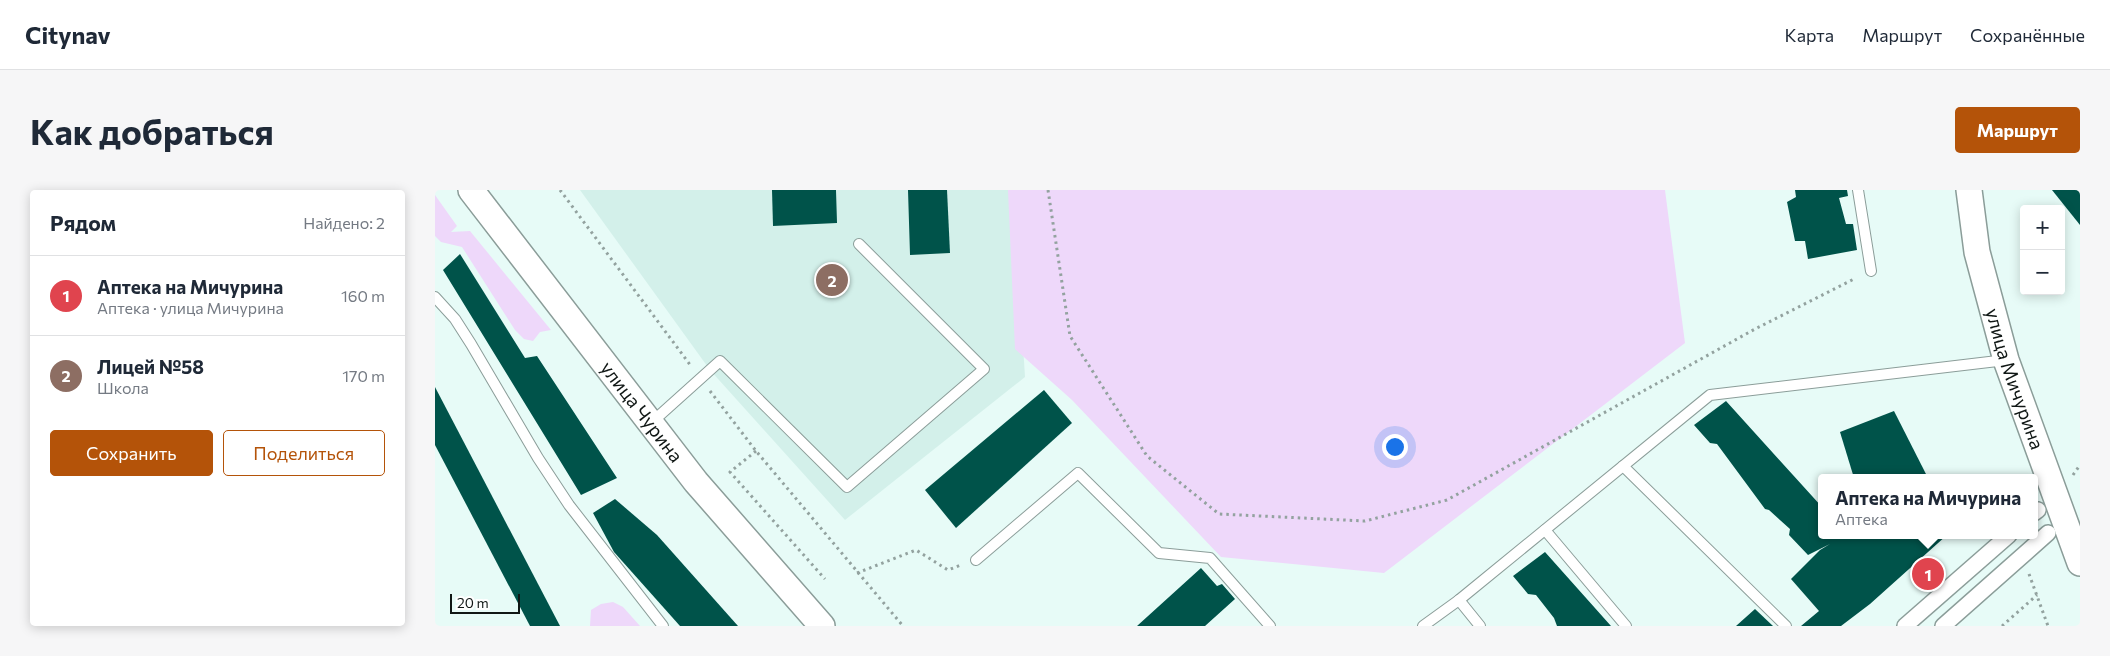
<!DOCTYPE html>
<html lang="ru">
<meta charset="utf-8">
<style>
:root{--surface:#fff;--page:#f6f6f7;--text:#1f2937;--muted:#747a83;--line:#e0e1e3;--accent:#b45309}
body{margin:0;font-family:Commissioner,sans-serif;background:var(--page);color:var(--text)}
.controls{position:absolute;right:15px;top:15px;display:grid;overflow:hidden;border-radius:5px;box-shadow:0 2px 12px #0003}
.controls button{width:45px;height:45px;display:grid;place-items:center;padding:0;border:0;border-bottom:1px solid var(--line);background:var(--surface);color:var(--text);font:25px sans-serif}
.scale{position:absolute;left:15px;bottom:12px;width:70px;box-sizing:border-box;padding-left:5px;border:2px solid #101715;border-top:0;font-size:14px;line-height:18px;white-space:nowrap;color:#101715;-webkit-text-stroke:4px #fff;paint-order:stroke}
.you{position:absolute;left:959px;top:256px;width:18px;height:18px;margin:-12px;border:4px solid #fff;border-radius:50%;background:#1a73e8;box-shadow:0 0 0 8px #1a73e833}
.badge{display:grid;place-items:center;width:32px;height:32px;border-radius:50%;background:var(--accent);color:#fff;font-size:16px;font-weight:700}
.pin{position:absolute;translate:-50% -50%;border:2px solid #fff;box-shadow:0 1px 5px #0006}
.popup{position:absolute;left:1383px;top:284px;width:220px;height:65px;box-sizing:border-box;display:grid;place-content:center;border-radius:5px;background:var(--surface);filter:drop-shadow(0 1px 4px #0005);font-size:16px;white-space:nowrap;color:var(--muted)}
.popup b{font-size:19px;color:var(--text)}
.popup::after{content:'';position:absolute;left:50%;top:100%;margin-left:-10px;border:10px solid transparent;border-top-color:var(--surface)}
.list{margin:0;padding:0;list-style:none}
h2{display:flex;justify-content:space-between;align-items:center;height:65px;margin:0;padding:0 20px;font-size:21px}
h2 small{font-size:16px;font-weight:400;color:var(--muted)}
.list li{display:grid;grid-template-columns:32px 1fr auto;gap:15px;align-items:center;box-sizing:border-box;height:80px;padding:0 20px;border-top:1px solid var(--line)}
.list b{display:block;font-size:19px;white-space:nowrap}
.list p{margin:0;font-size:16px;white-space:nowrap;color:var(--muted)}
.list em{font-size:16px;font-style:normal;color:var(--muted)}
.actions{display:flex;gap:10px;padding:15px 20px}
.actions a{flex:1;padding:11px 0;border:1px solid var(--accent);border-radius:5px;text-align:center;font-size:18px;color:var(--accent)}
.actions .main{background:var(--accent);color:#fff}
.map{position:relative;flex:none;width:1645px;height:436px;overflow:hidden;border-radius:5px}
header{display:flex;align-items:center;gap:30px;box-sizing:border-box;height:70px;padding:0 25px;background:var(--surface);border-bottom:1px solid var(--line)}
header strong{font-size:24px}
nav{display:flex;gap:28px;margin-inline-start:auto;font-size:18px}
.intro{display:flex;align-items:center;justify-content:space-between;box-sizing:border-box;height:120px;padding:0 30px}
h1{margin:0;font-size:35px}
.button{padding:12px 22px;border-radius:5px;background:var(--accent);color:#fff;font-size:18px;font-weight:700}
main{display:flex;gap:30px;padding:0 30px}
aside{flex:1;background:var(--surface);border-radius:5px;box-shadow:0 2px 12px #0003}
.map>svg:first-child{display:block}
</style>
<header>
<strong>Citynav</strong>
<nav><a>Карта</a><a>Маршрут</a><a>Сохранённые</a></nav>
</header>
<div class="intro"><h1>Как добраться</h1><a class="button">Маршрут</a></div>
<main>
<aside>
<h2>Рядом<small>Найдено: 2</small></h2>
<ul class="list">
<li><span class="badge" style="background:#e0444e">1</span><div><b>Аптека на Мичурина</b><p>Аптека · улица Мичурина</p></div><em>160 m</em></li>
<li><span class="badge" style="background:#8d6e63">2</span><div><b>Лицей №58</b><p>Школа</p></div><em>170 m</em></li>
</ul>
<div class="actions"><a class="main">Сохранить</a><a>Поделиться</a></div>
</aside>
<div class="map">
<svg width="1645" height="436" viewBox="0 0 1645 436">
<rect width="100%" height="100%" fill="#e7fbf7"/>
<polygon fill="#d3f0ea" points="145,0 578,0 590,187 410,330 275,180"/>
<g fill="#eed8fa">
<polygon points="573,0 1230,0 1250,153 949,383 786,367 637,210 580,159"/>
<polygon points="0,5 22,36 16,42 35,41 116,140 105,142 98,151 89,149 80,140 27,57 6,52 0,46"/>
<polygon points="178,412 188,417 205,436 155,436 156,420 166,414"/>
</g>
<g fill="#00534a">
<polygon points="337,0 401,0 402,33 338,36"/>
<polygon points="473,0 512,0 515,63 475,65"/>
<polygon points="1360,0 1412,0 1413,6 1404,8 1411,34 1418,34 1422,60 1373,69 1370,51 1360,51 1352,12 1361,7"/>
<polygon points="1617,0 1645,0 1645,35"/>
<polygon points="25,64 90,168 102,166 182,288 146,305 8,80"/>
<polygon points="0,197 125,436 95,436 0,255"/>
<polygon points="609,200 637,233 521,338 490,300"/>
<polygon points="1291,211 1387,317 1387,345 1512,345 1435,414 1406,436 1366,436 1384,421 1356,389 1385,360 1395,354 1373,365 1354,345 1355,339 1334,320 1330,319 1282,254 1275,253 1259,235"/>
<polygon points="1459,221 1493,288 1419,288 1405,242"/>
<polygon points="180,309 222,345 303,436 245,436 179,362 158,323"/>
<polygon points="1110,362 1176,436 1122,436 1119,428 1101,405 1093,404 1078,386"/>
<polygon points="766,378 782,396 787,394 800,409 770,436 702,436"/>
<polygon points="1320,419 1338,436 1301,436"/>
</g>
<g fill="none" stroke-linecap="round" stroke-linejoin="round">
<defs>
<g id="service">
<polyline points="1423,0 1436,81"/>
<polyline points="0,107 20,129 36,154 103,268 134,315 228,436"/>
<polyline points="216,233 285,171 412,297 549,179 424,54"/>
<polyline points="1188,276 1351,436"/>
<polyline points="1110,340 1191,436"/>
<polyline points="541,370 643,283 724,363 775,368 835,436"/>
<polyline points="1024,410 1045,436"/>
<polyline points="988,436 1024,410 1275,205 1571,170"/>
</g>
<g id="pedestrian">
<polyline points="1599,323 1603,320"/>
<polyline points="1470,436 1574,345"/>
<polyline points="1508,436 1613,343"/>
</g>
<g id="tertiary">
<path id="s1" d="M36 0 261 292 387 436"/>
<path id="s2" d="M1534 0 1542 62 1571 170 1645 373"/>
</g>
</defs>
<use href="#service" stroke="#8b9d99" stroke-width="12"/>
<use href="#pedestrian" stroke="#8b9d99" stroke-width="18"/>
<use href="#tertiary" stroke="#8b9d99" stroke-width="28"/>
<g stroke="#93a29f" stroke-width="3" stroke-dasharray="2.5 4" stroke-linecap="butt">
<polyline points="125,0 256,176"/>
<polyline points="613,0 635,146 712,266 784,324 930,331 1012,310 1320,139 1421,88"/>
<polyline points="275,201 321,261 468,436"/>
<polyline points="321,261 295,282 390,389"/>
<polyline points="1638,285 1645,275"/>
<polyline points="422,383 481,360 513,380 526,375"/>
<polyline points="1594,384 1613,436"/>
<polyline points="1567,436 1602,405"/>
</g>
<use href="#service" stroke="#fff" stroke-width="10"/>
<use href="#pedestrian" stroke="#fff" stroke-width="15"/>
<use href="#tertiary" stroke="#fff" stroke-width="25"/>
</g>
<g text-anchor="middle" stroke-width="5" stroke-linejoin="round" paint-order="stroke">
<g font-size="19" fill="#101715" stroke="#fff">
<text dy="7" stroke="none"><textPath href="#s2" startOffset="195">улица Мичурина</textPath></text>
<text dy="7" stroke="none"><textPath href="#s1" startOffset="280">улица Чурина</textPath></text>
</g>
</g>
</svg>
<div class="controls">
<button>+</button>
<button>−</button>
</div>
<div class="scale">20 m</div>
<div class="you"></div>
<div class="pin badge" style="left:1493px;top:384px;background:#e0444e">1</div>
<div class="popup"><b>Аптека на Мичурина</b>Аптека</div>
<div class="pin badge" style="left:397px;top:90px;background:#8d6e63">2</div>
</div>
</main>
